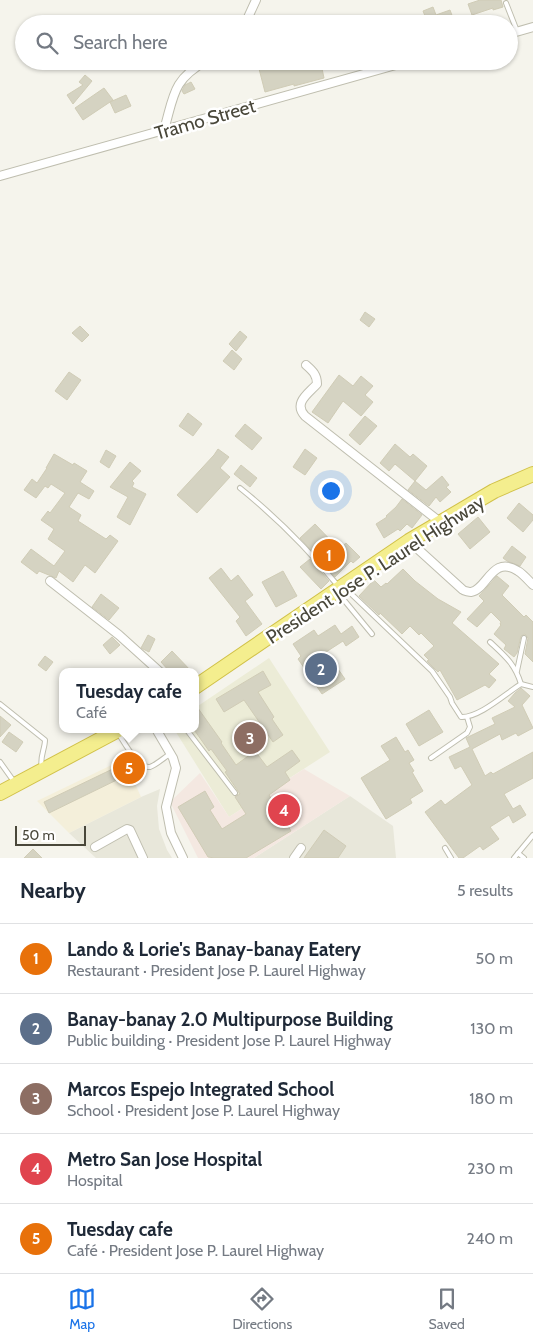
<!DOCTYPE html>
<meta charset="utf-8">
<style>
:root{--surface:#fff;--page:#f2f2f3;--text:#1f2937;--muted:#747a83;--line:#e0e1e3;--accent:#1a73e8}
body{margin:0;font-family:Cabin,sans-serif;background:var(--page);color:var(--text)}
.scale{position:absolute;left:15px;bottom:12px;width:71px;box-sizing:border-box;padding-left:5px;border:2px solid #49473a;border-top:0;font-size:14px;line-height:18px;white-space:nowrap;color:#49473a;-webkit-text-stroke:4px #fff;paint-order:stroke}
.you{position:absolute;left:330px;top:490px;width:18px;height:18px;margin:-12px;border:4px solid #fff;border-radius:50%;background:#1a73e8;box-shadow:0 0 0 8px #1a73e833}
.badge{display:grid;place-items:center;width:32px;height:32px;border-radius:50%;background:var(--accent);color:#fff;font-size:16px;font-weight:700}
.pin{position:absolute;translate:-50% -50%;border:2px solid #fff;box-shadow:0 1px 5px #0006}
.popup{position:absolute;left:59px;top:668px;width:140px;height:65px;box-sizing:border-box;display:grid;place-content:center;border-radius:10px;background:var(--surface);filter:drop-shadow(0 1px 4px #0005);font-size:16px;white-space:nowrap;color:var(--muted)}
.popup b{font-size:19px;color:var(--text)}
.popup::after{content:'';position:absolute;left:50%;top:100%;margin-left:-10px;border:10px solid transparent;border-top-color:var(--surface)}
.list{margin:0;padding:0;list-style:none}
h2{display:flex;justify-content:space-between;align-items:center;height:65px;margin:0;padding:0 20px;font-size:21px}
h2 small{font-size:16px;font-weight:400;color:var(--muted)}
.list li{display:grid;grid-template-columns:32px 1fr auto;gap:15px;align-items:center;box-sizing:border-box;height:70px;padding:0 20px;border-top:1px solid var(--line)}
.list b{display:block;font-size:19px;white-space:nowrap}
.list p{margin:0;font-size:16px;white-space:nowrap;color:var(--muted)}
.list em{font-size:16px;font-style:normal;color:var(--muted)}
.icon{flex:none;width:28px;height:28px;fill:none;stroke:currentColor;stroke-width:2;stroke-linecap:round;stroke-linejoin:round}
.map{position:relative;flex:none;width:533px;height:858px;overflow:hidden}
.search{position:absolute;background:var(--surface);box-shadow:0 1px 4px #0004;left:15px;right:15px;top:15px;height:55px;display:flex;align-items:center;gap:12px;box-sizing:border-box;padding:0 18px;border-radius:28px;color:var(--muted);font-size:19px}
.sheet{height:415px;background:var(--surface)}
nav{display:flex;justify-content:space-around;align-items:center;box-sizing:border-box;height:70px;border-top:1px solid var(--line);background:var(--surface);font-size:14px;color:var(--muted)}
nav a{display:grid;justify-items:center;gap:2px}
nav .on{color:var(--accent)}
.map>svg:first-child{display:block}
</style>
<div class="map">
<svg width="533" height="858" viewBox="0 0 533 858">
<rect width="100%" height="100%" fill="#f5f4ec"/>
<g fill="#e8e7da">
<polygon points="160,789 157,806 159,829 167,850 172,858 96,858 69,833 141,797"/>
<polygon points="350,796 393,826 396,858 254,858"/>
</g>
<polygon fill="#f4efda" points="124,759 141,797 69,833 37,801"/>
<polygon fill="#ececd7" points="269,658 330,752 229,817 174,729 195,729 195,708"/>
<polygon fill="#f4e8e1" points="304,769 350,796 254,858 198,858 170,802 200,773 229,817"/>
<g fill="#d5d3c2" stroke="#d0ccb6">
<polygon points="480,0 501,0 503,7 493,10 493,8 472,15 468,4"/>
<polygon points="433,7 436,15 450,10 453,18 433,24 408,24 425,16 423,11"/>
<polygon points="257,61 317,61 317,65 321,64 324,78 294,86 294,84 265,92"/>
<polygon points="85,75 92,81 73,104 67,95 83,85 79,82"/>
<polygon points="191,82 195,89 184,94 182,91 185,85"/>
<polygon points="104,88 113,100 83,120 75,108"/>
<polygon points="126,95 131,106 115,113 110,102"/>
<polygon points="365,312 375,319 369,327 360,320"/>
<polygon points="80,326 89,335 82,342 72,333"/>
<polygon points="240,331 247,337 236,351 229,344"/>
<polygon points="232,350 242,359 234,370 223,361"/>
<polygon points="69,372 81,380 67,400 55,391"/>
<polygon points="339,375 353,386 361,376 373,386 365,395 373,402 361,416 343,401 328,423 312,412"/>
<polygon points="188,413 202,424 193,436 179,426"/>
<polygon points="365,416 377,426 360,445 349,435"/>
<polygon points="245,424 262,438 252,450 235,436"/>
<polygon points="395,444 410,457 413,454 427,466 415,481 395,464 389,471 380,463"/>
<polygon points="218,449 229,457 220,468 230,477 197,513 177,495 214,455"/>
<polygon points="305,449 317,458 305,475 293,467"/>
<polygon points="106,450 116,456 109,468 100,462"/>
<polygon points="54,454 73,465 74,463 87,471 80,482 94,491 89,499 78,493 69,507 81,515 78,521 106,539 110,535 118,541 95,573 85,565 73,582 59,571 56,578 39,571 37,574 21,562 31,549 54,566 65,551 48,539 54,529 41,520 48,511 50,513 65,493 51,484 48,488 45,486 36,498 24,490 32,479 37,483 47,468 46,468"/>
<polygon points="130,462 141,471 132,481 134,483 132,487 146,494 130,525 117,517 128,497 110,487"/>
<polygon points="241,465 257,478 250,487 234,474"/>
<polygon points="442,476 449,485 446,487 451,492 440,502 436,497 429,506 408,490 415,481 426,490"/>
<polygon points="402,499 422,515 412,528 407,524 400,531 398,529 384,538 376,524 387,517 386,516 396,507"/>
<polygon points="519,503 533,515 533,520 523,532 507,518"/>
<polygon points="478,517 490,532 470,549 458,534"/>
<polygon points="315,524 339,549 346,543 360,557 353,563 351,561 335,577 300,538"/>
<polygon points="512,546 526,557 520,566 507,561 503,558"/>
<polygon points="310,559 329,581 321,589 300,567"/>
<polygon points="221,568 231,581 238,575 253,595 245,601 262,624 246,636 236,621 240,617 209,578"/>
<polygon points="403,569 415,581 438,599 461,612 452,623 499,664 489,674 496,680 489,688 485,685 457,700 440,670 438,672 427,661 429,660 424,655 434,646 421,633 419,635 410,626 402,634 380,613 379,615 359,596 374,580 381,587 386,583 387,584"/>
<polygon points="283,571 297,596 276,607 262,582"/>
<polygon points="497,576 509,586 502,595 524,617 526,615 533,622 533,662 525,654 528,638 525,634 521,636 517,653 514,657 504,649 506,645 494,634 501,625 500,624 501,622 491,612 477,627 467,619 484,601 479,596"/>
<polygon points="101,594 119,608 109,620 92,607"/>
<polygon points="335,625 341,634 352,626 359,637 346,646 343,641 326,652 345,679 322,694 298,659 301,656 293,644 314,630 318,636"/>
<polygon points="148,635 155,639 149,652 141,648"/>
<polygon points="112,637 120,645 110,654 103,645"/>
<polygon points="172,651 192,672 170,672 161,662"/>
<polygon points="45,656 53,662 46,671 38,665"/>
<polygon points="263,671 271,685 258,692 274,717 272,719 283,735 273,742 244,700 224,712 216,699"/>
<polygon points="521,688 530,696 522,705 533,728 518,736 516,733 502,740 500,734 472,749 485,776 491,772 493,774 533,752 533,778 504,794 513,809 520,805 526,815 513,823 509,815 490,827 499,839 483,850 480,846 463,858 459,858 425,812 441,800 445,805 472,785 461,766 455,769 449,757 470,747 466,738 495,724 492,718 515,707 508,701 515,693"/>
<polygon points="195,704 222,742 221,743 236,765 255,751 267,767 292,750 300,761 285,772 290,780 269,795 291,831 246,858 215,858 208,857 178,807 205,791 214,807 210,810 222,829 246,814 235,797 240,794 225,772 227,771 211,749 209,751 195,731"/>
<polygon points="429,710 443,732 419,746 406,724"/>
<polygon points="0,716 11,725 0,737"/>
<polygon points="9,732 23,742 16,752 2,742"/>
<polygon points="396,737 405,752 408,750 414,760 409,763 414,771 412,772 423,791 410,799 412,803 386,819 361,778 390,760 381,746"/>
<polygon points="123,764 129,774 49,813 44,802"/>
<polygon points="324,830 346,846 338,858 304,858"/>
<polygon points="33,849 42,858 24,858"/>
</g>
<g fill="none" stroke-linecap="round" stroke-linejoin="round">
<defs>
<g id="service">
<polyline points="506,3 517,31"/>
<path d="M240 488C276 517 309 550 339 587"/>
<path d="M344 587 432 671 450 697 452 703 461 717C479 718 505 694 521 684L533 687"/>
<polyline points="339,594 372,634"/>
<path d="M490 642C505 656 515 664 521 684"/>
<polyline points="517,671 524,638"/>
<path d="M0 704 45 740C45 749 39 758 42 768"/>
<polyline points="186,729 235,793"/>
<path d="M118 733C124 742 138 769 150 767 156 765 165 757 170 754"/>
<polyline points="431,758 467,733 470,727 467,717"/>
<polyline points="0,762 15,783"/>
<polyline points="445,848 451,858"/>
<polyline points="518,853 524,858"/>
<polyline points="514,858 533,835"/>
</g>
<g id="minor">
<polyline points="245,24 256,0"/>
<polyline points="509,34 533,27"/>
<path d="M164 130C174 96 172 80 206 61"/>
<polyline points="0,176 410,61"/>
<path d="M306 365C313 371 317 375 317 384 308 394 293 403 305 416L440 522"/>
<path d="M409 541 463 590C464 591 470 592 471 592 487 590 492 554 518 571 523 574 528 580 533 585"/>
<polyline points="50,581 119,635 160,672"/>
<polyline points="156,729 173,758 176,768 166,807 171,833 183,858"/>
<polyline points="95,847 127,829 130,830 143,858"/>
<polyline points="294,858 301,848"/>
</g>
<g id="trunk">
<polyline points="195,687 409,541 494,491 533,474"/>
<polyline points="0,793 120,729"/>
</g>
</defs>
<use href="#service" stroke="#bfbeaf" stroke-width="6"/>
<use href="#minor" stroke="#bfbeaf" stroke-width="10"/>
<use href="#trunk" stroke="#d1c149" stroke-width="16"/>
<use href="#service" stroke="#fff" stroke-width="4"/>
<use href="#minor" stroke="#fff" stroke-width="8"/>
<use href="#trunk" stroke="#f4ee8e" stroke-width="14"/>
</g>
<g text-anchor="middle" stroke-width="5" stroke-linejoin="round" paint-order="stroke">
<g font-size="19" fill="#49473a" stroke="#fff">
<text transform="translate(205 119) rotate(-16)" y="7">Tramo Street</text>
<text transform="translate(375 569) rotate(-33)" y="7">President Jose P. Laurel Highway</text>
</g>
</g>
</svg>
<div class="scale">50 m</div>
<div class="you"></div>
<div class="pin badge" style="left:329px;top:555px;background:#e8710a">1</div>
<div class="pin badge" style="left:321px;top:669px;background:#5c6f8a">2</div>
<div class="pin badge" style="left:250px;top:738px;background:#8d6e63">3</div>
<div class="pin badge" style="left:284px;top:810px;background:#e0444e">4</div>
<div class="pin badge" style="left:129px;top:768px;background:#e8710a">5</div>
<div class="popup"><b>Tuesday cafe</b>Café</div>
<div class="search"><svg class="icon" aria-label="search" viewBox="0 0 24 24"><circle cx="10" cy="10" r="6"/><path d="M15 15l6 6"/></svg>Search here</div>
</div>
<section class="sheet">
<h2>Nearby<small>5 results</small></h2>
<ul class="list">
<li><span class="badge" style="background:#e8710a">1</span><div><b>Lando &amp; Lorie's Banay-banay Eatery</b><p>Restaurant · President Jose P. Laurel Highway</p></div><em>50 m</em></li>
<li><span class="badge" style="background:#5c6f8a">2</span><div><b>Banay-banay 2.0 Multipurpose Building</b><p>Public building · President Jose P. Laurel Highway</p></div><em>130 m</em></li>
<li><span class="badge" style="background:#8d6e63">3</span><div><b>Marcos Espejo Integrated School</b><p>School · President Jose P. Laurel Highway</p></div><em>180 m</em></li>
<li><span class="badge" style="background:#e0444e">4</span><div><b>Metro San Jose Hospital</b><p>Hospital</p></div><em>230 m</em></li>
<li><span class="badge" style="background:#e8710a">5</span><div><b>Tuesday cafe</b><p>Café · President Jose P. Laurel Highway</p></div><em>240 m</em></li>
</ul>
</section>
<nav>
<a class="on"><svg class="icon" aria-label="map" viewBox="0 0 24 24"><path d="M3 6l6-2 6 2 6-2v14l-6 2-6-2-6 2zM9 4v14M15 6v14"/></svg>Map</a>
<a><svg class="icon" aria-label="directions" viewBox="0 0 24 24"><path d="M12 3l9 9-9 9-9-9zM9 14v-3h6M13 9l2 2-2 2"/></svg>Directions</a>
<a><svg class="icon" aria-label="saved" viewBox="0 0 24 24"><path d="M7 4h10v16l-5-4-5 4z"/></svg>Saved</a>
</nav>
